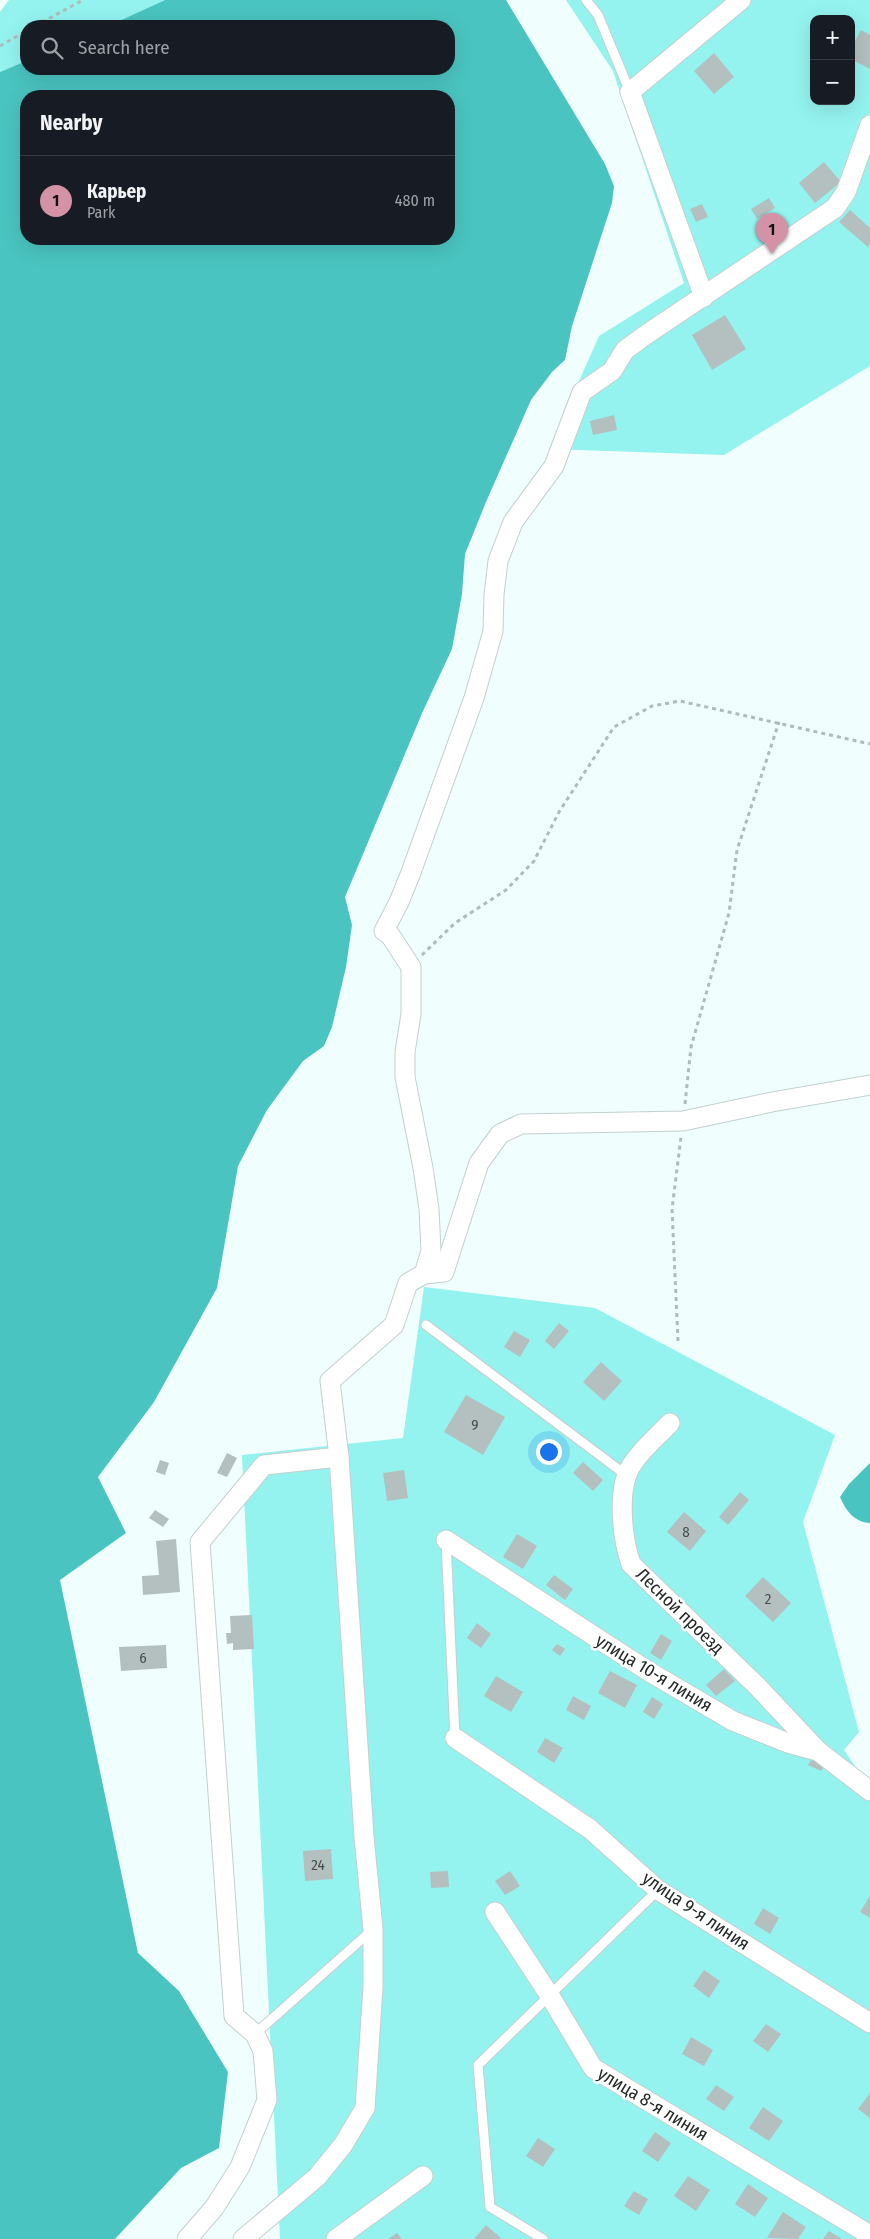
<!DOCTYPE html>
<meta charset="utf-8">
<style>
:root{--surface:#171b24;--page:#242831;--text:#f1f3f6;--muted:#9ea1a6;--line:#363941;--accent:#d392a6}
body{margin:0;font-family:"Fira Sans Condensed",sans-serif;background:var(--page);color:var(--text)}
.controls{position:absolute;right:15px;top:15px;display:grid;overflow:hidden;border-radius:10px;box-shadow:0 5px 20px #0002}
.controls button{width:45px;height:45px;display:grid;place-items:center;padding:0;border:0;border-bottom:1px solid var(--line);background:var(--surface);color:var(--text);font:25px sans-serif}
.you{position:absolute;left:548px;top:1451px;width:18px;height:18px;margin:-12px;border:4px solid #fff;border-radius:50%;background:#1a73e8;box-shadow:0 0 0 8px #1a73e833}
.badge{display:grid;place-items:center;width:32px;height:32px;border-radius:50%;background:var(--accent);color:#111;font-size:16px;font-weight:700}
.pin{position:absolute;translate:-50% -41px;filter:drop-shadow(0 1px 2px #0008)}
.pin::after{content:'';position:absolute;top:26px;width:18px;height:15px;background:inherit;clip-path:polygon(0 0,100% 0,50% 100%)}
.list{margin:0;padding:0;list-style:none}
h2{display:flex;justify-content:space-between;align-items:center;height:65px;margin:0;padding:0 20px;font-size:21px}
h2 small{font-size:16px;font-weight:400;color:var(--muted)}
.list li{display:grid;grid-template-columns:32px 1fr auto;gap:15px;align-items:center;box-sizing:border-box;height:90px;padding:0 20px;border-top:1px solid var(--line)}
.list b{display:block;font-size:19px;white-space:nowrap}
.list p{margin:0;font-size:16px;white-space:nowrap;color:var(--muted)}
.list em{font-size:16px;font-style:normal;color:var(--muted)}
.icon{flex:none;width:28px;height:28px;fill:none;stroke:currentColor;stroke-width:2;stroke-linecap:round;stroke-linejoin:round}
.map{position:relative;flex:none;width:870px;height:2239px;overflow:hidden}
.search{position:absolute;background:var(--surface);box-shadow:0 5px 20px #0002;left:20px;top:20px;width:435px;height:55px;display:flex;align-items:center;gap:12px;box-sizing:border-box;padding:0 18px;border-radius:20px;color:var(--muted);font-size:19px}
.panel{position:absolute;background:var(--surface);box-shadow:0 5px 20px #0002;left:20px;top:90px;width:435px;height:155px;border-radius:20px}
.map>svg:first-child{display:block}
</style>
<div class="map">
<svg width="870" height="2239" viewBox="0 0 870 2239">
<rect width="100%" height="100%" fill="#f0fefd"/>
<g fill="#94f3ef" fill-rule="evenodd">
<polygon points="9,0 165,0 108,26 26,26 26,61 0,72 0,12"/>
<path d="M566 0H870V366L724 455 549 449 599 336 684 283 613 71ZM814 19H851V101H814Z"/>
<polygon points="424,1287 595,1308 835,1435 803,1522 859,1732 844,1750 870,1788 870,2239 280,2239 242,1455 403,1438"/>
</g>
<g fill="#4ac4c0" fill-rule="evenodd">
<path d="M165 0H506L605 164 614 186 612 203 572 326 565 360 552 372 531 400 486 502 465 554 462 594 452 649 423 711 345 897 352 925 346 967 332 1027 324 1046 303 1061 267 1110 238 1166 217 1288 154 1402 98 1477 126 1533 60 1580 138 1953 179 1991 228 2072 219 2148 181 2168 115 2239H0V72L26 61V69H449V26H108ZM26 96H449V239H26Z"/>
<path d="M870 1463V1523C854 1522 846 1511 840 1497L849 1484Z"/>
</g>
<g fill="#b3c0bf">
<polygon points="861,30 870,35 870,69 851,59 851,49"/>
<polygon points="714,53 734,77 714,94 694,71"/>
<polygon points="824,162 841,182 815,203 799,183"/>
<polygon points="769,198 775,208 757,219 751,209"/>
<polygon points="702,204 708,217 696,222 690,209"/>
<polygon points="850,210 870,228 870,244 868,247 839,222"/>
<polygon points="725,315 746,349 712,370 692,335"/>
<polygon points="614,415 617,430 593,435 590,421"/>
<polygon points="559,1323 569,1331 554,1349 545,1341"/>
<polygon points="514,1331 530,1340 520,1357 504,1347"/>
<polygon points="601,1362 622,1381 604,1401 583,1382"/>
<polygon points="466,1395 505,1417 483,1455 444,1432"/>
<polygon points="227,1453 237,1458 227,1477 217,1473"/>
<polygon points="160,1460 169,1463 165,1475 156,1472"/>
<polygon points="583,1462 603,1480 593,1491 573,1473"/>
<polygon points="404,1470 408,1498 387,1501 383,1473"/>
<polygon points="740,1492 749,1500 728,1525 719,1517"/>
<polygon points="155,1510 169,1519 163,1527 149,1518"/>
<polygon points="684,1512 706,1531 690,1551 667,1532"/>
<polygon points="517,1534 537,1546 523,1569 503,1557"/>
<polygon points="176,1539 180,1592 143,1595 142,1576 159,1575 156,1541"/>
<polygon points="554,1575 573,1589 565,1600 546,1585"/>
<polygon points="763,1577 791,1603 773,1622 745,1596"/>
<polygon points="252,1615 254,1649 233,1650 233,1643 227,1644 226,1633 231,1633 230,1616"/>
<polygon points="477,1623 491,1634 481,1648 467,1638"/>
<polygon points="661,1634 672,1641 661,1660 650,1653"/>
<polygon points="557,1644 565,1649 560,1656 552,1650"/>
<polygon points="166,1645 167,1668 121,1671 119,1647"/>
<polygon points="724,1669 735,1681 716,1696 706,1685"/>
<polygon points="610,1671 637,1685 625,1708 598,1693"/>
<polygon points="496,1676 523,1692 511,1712 484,1696"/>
<polygon points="573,1696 591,1706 584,1720 566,1710"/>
<polygon points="652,1697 663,1704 654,1719 643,1712"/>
<polygon points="545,1738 563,1748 554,1763 537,1752"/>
<polygon points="812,1758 825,1764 821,1771 808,1765"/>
<polygon points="331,1849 333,1879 305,1881 303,1851"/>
<polygon points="448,1871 449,1887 431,1888 430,1872"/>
<polygon points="510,1871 520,1886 505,1895 495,1881"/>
<polygon points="870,1896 870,1918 860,1912"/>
<polygon points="763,1908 779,1918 770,1934 754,1924"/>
<polygon points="704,1970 720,1981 709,1998 693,1986"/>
<polygon points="766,2024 781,2034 768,2052 753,2041"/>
<polygon points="691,2037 713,2050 704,2066 682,2054"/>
<polygon points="716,2085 734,2097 724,2111 706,2099"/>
<polygon points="870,2093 870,2118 858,2109"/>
<polygon points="763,2107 783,2121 769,2141 749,2128"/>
<polygon points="655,2132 671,2143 658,2162 642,2151"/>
<polygon points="538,2138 555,2149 543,2167 526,2156"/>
<polygon points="688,2176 710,2190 696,2211 674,2196"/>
<polygon points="748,2184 768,2198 755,2217 735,2204"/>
<polygon points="634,2191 648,2199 639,2215 624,2206"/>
<polygon points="783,2212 806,2227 798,2239 767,2238"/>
<polygon points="486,2225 502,2239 474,2239"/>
<polygon points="829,2231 842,2239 823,2239"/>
<polygon points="397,2233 402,2239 388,2239"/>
</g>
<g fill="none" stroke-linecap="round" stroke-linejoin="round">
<defs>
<g id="service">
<polyline points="586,0 598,15 630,92"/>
<polyline points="426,1325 626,1475"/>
<polyline points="446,1541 455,1738"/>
<polyline points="255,2034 371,1931"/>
<polyline points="543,2239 490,2207 478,2065 658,1890"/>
</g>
<g id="minor">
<polyline points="704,297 630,92 741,0"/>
<polyline points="424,1274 431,1251 429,1209 423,1168 405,1077 405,1052 411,1014 411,967 390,935 384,931 399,902 410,875 474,698 493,631 494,595 498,561 513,522 554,466 582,392 612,371 625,350 647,334 835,208 846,192 870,125"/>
<path d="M670 1423C658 1436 643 1448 633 1463 616 1486 622 1538 631 1564L757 1686 818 1751"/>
<polyline points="446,1540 648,1671 733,1721 788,1743 818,1751 870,1791"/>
<polyline points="455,1738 590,1829 658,1890 870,2023"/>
<polyline points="495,1912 550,1996 593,2068 870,2235"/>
<polyline points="187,2239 214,2208 240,2167 267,2100 263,2051 255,2034 234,2016 200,1542 264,1465 339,1457 330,1381 394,1325 408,1283 424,1274 444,1272 479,1163 500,1134 521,1124 683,1121 772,1102 870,1085"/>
<polyline points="243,2239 317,2177 343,2145 365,2108 373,1987 373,1929 364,1837 339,1457"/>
<polyline points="336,2239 423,2176"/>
</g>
</defs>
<use href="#service" stroke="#c3d0cf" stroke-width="11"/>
<use href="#minor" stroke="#c3d0cf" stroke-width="21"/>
<g stroke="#b0bbba" stroke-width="3" stroke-dasharray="4 4" stroke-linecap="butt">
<polyline points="35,26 83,0"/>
<polyline points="0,46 26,31"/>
<polyline points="422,955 455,923 506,890 534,861 559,812 614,727 652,706 680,701 870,744"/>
<polyline points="685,1104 691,1047 729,913 737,850 779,722"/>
<polyline points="678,1341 672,1209 681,1137"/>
</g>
<use href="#service" stroke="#fff" stroke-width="9"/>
<use href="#minor" stroke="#fff" stroke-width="19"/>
</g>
<g text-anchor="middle" stroke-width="5" stroke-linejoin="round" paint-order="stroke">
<g font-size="15" fill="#474e4d">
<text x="475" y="1430">9</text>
<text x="686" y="1537">8</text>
<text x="768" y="1604">2</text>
<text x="143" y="1663">6</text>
<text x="318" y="1870">24</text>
</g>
<g font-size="18" fill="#232827" stroke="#fff">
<text transform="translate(680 1611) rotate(44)" y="6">Лесной проезд</text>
<text transform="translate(654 1673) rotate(31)" y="6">улица 10-я линия</text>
<text transform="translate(696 1911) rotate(34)" y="6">улица 9-я линия</text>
<text transform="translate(653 2104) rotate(31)" y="6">улица 8-я линия</text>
</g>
</g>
</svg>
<div class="controls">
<button>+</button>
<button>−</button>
</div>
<div class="you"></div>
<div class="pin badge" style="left:772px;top:254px">1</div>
<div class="search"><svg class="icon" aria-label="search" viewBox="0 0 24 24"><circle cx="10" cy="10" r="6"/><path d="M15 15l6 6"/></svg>Search here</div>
<section class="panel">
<h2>Nearby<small></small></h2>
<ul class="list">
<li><span class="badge">1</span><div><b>Карьер</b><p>Park</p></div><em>480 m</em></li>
</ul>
</section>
</div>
